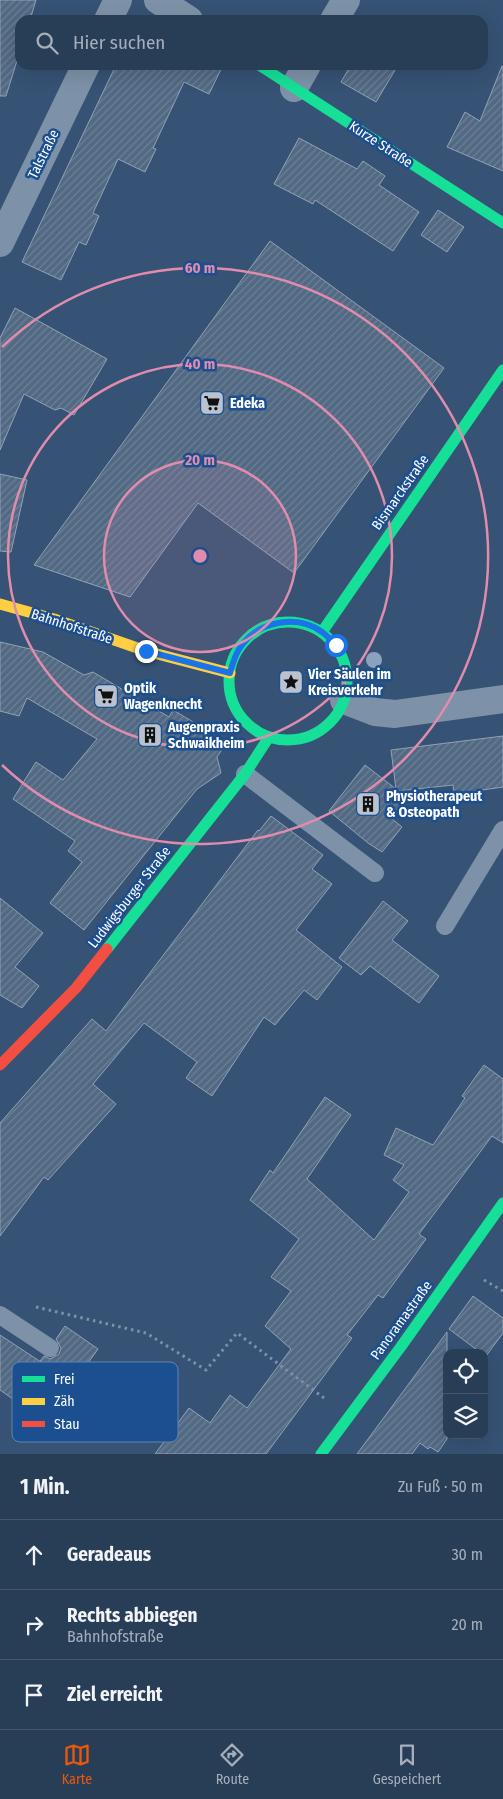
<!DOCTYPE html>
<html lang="de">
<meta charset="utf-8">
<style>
:root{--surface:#283e57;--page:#30455d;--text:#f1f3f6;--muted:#a5aeba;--line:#44576d;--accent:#ea580c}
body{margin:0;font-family:"Fira Sans Condensed",sans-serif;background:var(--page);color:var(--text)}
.controls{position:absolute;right:15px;bottom:15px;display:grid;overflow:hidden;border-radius:10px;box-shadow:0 5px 20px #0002}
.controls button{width:45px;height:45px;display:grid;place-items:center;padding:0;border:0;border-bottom:1px solid var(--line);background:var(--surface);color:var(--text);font:25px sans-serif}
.stop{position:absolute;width:15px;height:15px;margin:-11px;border:4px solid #1a73e8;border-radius:50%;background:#fff}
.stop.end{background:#1a73e8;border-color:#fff;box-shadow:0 1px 5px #0008}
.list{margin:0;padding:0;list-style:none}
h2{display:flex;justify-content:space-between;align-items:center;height:65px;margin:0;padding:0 20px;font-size:21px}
h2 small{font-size:16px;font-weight:400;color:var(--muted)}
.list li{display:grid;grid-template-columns:32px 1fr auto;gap:15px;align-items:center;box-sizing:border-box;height:70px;padding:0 20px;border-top:1px solid var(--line)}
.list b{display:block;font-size:19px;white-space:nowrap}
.list p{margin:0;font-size:16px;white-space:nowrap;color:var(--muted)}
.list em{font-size:16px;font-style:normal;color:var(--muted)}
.icon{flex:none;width:28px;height:28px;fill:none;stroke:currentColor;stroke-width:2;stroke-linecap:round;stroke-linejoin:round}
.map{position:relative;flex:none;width:503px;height:1454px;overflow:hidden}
.search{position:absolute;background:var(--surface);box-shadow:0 5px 20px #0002;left:15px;right:15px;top:15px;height:55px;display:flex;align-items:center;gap:12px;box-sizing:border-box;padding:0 18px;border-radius:15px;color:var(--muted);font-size:19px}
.sheet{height:275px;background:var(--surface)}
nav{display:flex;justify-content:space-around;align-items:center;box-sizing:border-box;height:70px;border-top:1px solid var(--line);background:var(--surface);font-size:14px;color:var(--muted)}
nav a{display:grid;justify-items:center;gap:2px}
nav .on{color:var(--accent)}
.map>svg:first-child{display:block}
</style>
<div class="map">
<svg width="503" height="1454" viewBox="0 0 503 1454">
<defs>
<pattern id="building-hatch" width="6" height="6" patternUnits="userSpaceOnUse" patternTransform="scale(1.25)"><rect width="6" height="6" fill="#526984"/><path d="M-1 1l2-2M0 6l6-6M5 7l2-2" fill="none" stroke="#6c8096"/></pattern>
</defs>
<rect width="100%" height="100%" fill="#365274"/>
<g fill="url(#building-hatch)" stroke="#92a2b6">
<polygon points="0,0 36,0 30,20 20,20 20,51 6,96 0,96"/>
<polygon points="116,65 223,65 209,94 184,82 153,148 156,149 145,172 118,159 93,213 99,216 86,245 79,242 61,280 22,262"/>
<polygon points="351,65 398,65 376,102 341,82"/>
<polygon points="502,66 503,66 503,171 447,147 465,112 480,121"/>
<polygon points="299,138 357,169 363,161 385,176 379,185 419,212 393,251 315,200 313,204 274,184"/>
<polygon points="438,210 464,227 447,252 421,235"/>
<polygon points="270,241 444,368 294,573 198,503 130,597 34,565"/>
<polygon points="15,308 107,359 74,415 61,408 55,410 24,394 0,450 0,338"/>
<polygon points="0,474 27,480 11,552 0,551"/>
<polygon points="0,642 43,652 84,675 93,672 169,717 173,710 210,732 207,739 223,748 217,757 221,773 197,789 84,930 50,903 82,862 68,851 75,841 13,799 36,762 63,780 97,739 27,698 19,716 0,711"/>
<polygon points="503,736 503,787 454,794 453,785 398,791 406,797 391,818 402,827 382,852 368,843 329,811 365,765 396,789 391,750"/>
<polygon points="271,816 323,855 312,869 332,884 296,930 342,967 317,1000 304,990 275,1025 264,1017 212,1096 186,1078 197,1062 144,1023 93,1084 116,1104 48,1180 44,1177 0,1236 0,1123 92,1019 106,1031 258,830 259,831"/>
<polygon points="0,898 43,933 15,967 39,986 22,1008 0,995"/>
<polygon points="383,901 408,921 392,940 439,976 419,1003 370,966 361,975 339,958"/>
<polygon points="484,1065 503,1079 503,1143 492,1136 419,1234 426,1239 383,1298 378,1295 347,1335 352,1338 266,1454 155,1454 189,1408 210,1423 230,1395 247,1408 291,1349 265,1326 291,1291 271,1277 299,1239 250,1200 270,1170 273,1173 325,1097 351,1115 307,1179 374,1240 409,1192 393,1180 404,1165 384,1155 396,1128 433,1145 465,1098 462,1096"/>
<polygon points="473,1296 503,1318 503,1333 486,1356 484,1353 481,1353 449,1329"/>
<polygon points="65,1326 98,1349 73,1384 40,1361 44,1356 50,1359 59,1354 61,1348 56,1339"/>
<polygon points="447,1332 447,1439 438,1452 430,1447 428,1449 420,1443 412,1454 357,1454"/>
<polygon points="0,1335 47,1366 20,1404 0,1390"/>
</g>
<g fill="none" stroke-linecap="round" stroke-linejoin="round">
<g stroke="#7d92a8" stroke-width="3" stroke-dasharray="2.5 4" stroke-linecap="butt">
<polyline points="484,1280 503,1291"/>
<polyline points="36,1307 146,1333 206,1370 237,1333 324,1398"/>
</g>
<g stroke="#7d92a8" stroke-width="18">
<polyline points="245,774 375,873"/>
<polyline points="445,926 503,830"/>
<polyline points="0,1315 50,1348"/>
</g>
<g stroke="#7d92a8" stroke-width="28">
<polyline points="158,0 189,20"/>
<polyline points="108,20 118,0"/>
<polyline points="334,20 346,0"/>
<polyline points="294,88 307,65"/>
<polyline points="0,243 86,65"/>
<polyline points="344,700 375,712 395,714 503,699"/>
</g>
<g stroke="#16e098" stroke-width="11">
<polyline points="259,65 503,223"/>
<circle cx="288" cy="681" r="59"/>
<polyline points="322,632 503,370"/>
<polyline points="107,949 245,774 269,737"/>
<polyline points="321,1454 400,1348 503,1203"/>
</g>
<polyline stroke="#ffcf43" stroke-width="11" points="0,604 54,619 146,651 230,673"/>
<polyline stroke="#f24e42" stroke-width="11" points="0,1065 76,988 107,949"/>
</g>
<circle fill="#8aa2be" cx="374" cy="660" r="8"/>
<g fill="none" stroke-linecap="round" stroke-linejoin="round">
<path stroke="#1a73e8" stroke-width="6" d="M146 651 230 673C233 663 235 653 242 645 259 621 298 614 322 632 327 635 331 641 336 645"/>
</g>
<circle cx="200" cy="556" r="96" fill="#e08cad" fill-opacity=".12"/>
<g fill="none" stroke="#e08cad" stroke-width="2.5">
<circle cx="200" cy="556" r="96"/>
<circle cx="200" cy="556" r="192"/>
<path d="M2 347A288 288 0 1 1 2 765"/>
</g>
<defs>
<symbol id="supermarket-square" viewBox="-11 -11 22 22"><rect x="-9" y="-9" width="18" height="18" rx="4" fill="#b9c2ce" stroke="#1b4f8f"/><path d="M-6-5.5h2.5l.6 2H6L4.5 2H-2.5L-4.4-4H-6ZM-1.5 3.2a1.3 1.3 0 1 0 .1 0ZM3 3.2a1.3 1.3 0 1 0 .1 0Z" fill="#111"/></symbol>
<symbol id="sight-square" viewBox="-11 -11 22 22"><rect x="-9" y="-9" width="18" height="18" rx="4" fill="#b9c2ce" stroke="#1b4f8f"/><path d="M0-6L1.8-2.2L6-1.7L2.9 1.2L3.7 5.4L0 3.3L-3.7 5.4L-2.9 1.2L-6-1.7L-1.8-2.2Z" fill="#111"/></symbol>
<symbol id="building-square" viewBox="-11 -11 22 22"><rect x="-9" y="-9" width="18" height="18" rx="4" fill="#b9c2ce" stroke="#1b4f8f"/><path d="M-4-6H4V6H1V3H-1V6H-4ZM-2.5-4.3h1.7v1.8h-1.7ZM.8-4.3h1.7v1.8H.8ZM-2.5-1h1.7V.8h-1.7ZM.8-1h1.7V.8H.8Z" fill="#111"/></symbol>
</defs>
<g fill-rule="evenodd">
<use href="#supermarket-square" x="198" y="389" width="28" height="28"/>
<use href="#sight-square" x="277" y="668" width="28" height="28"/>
<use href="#supermarket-square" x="92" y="682" width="28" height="28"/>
<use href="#building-square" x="136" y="721" width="28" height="28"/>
<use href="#building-square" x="354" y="790" width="28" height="28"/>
</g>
<g text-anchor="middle" stroke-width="5" stroke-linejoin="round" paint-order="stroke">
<g font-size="14" fill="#fff" stroke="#1b4f8f">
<text transform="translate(381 144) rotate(33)" y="5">Kurze Straße</text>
<text transform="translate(43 154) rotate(-64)" y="5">Talstraße</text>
<text transform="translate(400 492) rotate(-55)" y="5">Bismarckstraße</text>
<text transform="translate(72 626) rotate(18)" y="5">Bahnhofstraße</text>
<text transform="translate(129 897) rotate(-52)" y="5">Ludwigsburger Straße</text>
<text transform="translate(401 1320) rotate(-54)" y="5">Panoramastraße</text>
</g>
<g font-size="14" font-weight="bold" fill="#fff" stroke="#1b4f8f" text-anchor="start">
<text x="230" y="408">Edeka</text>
<text x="308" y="679">Vier Säulen im<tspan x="308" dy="16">Kreisverkehr</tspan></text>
<text x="124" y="693">Optik<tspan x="124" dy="16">Wagenknecht</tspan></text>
<text x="168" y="732">Augenpraxis<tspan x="168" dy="16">Schwaikheim</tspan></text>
<text x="386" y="801">Physiotherapeut<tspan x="386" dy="16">&amp; Osteopath</tspan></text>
</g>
</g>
<rect x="12" y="1362" width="166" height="80" rx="8" fill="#1b4f8f" stroke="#5f84b1" stroke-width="1"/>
<rect x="22" y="1376" width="23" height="6" fill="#16e098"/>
<rect x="22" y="1398" width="23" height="7" fill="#ffcf43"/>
<rect x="22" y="1421" width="23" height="6" fill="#f24e42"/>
<g font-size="14" fill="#fff">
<text x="54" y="1384">Frei</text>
<text x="54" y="1406">Zäh</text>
<text x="54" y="1429">Stau</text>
</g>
<circle cx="200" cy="556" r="8" fill="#e08cad" stroke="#1b4f8f" stroke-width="2.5"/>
<g font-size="15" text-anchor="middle" font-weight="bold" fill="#e08cad" stroke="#1b4f8f" stroke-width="5" stroke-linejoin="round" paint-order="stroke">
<text x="200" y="273">60 m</text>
<text x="200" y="369">40 m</text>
<text x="200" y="465">20 m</text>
</g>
</svg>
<div class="controls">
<button><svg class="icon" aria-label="locate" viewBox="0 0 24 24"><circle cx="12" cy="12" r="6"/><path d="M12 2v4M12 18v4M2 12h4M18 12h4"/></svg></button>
<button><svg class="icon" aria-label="layers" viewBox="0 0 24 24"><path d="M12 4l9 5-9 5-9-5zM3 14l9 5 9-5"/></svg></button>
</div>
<div class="stop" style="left:336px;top:645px"></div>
<div class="stop end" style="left:146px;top:651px"></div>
<div class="search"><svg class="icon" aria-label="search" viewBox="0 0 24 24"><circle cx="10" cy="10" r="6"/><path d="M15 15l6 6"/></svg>Hier suchen</div>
</div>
<section class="sheet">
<h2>1 Min.<small>Zu Fuß · 50 m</small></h2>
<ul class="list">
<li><svg class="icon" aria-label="ahead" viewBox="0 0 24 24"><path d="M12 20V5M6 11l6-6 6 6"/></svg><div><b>Geradeaus</b></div><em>30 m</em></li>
<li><svg class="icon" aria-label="right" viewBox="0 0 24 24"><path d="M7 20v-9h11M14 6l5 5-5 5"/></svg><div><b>Rechts abbiegen</b><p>Bahnhofstraße</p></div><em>20 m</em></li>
<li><svg class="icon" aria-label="arrive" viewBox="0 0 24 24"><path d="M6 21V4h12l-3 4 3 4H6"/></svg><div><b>Ziel erreicht</b></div></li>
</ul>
</section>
<nav>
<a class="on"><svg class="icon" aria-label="map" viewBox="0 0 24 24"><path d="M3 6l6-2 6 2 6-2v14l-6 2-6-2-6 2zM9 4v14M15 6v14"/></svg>Karte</a>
<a><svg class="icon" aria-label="directions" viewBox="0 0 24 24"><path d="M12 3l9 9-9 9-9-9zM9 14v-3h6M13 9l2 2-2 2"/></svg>Route</a>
<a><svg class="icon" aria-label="saved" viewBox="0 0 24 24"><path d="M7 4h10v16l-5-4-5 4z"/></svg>Gespeichert</a>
</nav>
